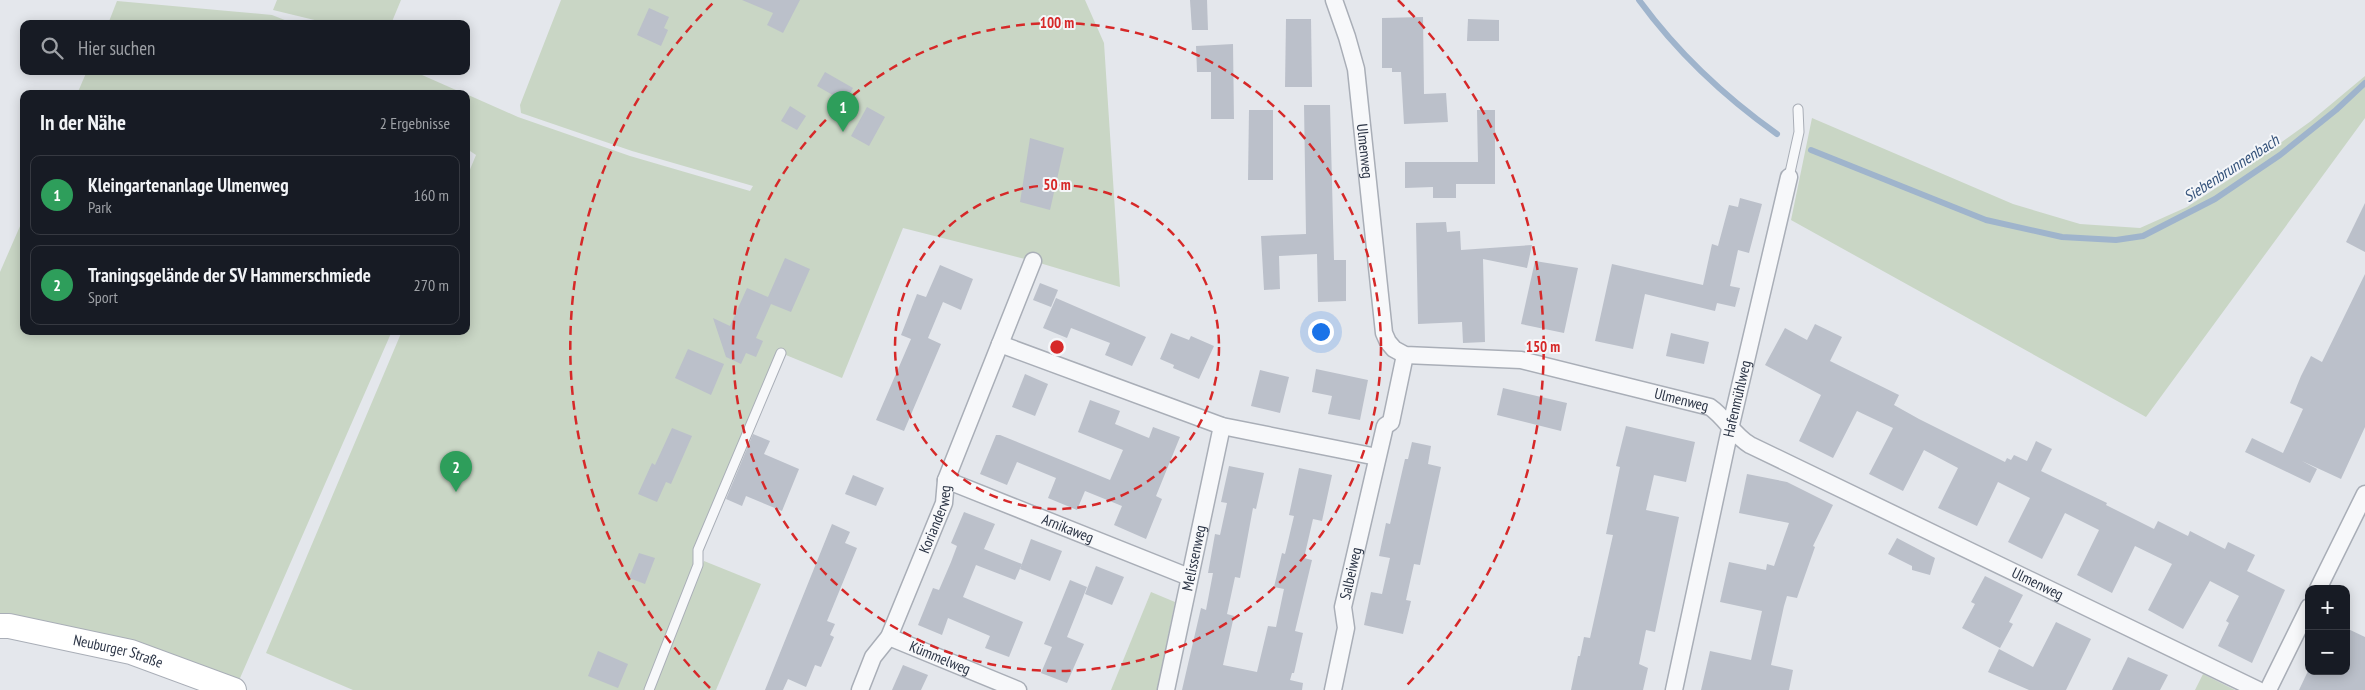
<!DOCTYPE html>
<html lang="de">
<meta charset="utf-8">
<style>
:root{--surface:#171b24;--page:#20242c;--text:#f1f3f6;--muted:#9ea1a6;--line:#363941;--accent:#2563eb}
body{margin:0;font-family:"PT Sans Narrow",sans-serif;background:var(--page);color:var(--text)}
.controls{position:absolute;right:15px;bottom:15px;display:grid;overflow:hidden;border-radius:10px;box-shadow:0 2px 12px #0003}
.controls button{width:45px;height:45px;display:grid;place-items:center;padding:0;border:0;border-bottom:1px solid var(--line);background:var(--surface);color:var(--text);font:25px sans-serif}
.you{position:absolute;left:1320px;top:331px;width:18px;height:18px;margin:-12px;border:4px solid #fff;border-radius:50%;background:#1a73e8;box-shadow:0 0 0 8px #1a73e833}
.badge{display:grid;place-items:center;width:32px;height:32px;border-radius:50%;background:var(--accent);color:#fff;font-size:16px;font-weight:700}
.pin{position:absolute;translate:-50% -41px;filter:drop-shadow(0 1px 2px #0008)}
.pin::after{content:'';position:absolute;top:26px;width:18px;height:15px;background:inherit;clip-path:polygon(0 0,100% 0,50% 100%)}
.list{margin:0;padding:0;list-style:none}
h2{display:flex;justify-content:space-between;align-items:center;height:65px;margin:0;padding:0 20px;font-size:21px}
h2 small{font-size:16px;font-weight:400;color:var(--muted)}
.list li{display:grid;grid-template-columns:32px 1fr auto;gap:15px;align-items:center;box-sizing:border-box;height:80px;margin:0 10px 10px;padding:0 10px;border:1px solid var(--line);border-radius:10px}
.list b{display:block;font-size:19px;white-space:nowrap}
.list p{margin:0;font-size:16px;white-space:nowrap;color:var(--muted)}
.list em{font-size:16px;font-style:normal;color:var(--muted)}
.icon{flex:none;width:28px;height:28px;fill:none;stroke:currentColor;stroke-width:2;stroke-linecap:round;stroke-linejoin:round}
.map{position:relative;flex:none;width:2365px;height:690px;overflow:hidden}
.search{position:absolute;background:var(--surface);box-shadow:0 2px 12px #0003;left:20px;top:20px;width:450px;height:55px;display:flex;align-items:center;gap:12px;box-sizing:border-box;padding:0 18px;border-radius:10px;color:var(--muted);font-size:19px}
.panel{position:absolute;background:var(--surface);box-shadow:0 2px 12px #0003;left:20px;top:90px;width:450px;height:245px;border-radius:10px}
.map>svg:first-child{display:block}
</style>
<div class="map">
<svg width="2365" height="690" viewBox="0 0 2365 690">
<rect width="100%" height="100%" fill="#e4e7ec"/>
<g fill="#c9d6c5">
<polygon points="277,0 401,0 391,24 331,24 273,10"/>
<polygon points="561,0 1085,0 1104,43 1120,287 1033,261 903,228 842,378 781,353 698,550 698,565 644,690 353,690 266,653 402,331 466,331 466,179 476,155 470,151 466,160 466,94 518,117 630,156 750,191 753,186 632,151 521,113 520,105"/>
<polygon points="117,1 272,15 295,24 108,24"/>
<polygon points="87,71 413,71 465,94 77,94"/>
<polygon points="2365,76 2365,118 2146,417 1791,220 1812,118 2013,204 2080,224 2140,228 2187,207 2239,173 2311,121"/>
<path d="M24 217V331H392L237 685C164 657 79 620 0 616V272Z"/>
<polygon points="704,561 761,584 716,690 654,690"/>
<polygon points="1151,592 1175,602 1157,690 1111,690"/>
<polygon points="2203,674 2235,690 2195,690"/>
</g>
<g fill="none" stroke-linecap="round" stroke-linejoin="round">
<g stroke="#9fb4cc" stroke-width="6">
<path d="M1639 0C1677 52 1725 97 1777 134"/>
<polyline points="1811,150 1986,220 2062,237 2116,240 2143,236 2215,199 2280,155 2336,110 2365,83"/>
</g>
</g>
<g fill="#bbc0ca">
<polygon points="742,0 800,0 783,33 767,25 773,13"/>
<polygon points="1190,0 1207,0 1208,30 1192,30"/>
<polygon points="649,8 669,17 664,28 668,30 661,46 637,35"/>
<polygon points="1423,17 1424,94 1446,93 1448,122 1404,124 1401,72 1392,72 1392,68 1382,68 1382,18"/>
<polygon points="1286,19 1311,19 1312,87 1285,87"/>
<polygon points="1468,19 1499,20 1499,41 1467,41"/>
<polygon points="1233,44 1234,119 1211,119 1211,72 1197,72 1196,46"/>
<polygon points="825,72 853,88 845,102 817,86"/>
<polygon points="1304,105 1330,105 1334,260 1346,260 1346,301 1318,302 1317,254 1279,256 1280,289 1264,290 1261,236 1306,234"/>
<polygon points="790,106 806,116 797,130 781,121"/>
<polygon points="867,107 885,117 869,146 851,136"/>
<polygon points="1249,110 1273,110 1273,180 1248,180"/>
<polygon points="1477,110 1495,110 1495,184 1456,184 1456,198 1433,198 1433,187 1405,188 1405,162 1478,162"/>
<polygon points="1030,138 1064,148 1050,210 1020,202"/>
<polygon points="1740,198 1762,204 1749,253 1738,250 1730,286 1740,288 1735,307 1717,303 1715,311 1645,294 1633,349 1595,341 1612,264 1703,285 1712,244 1718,246 1729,205 1738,207"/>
<polygon points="2365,203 2365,252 2346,242"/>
<polygon points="1446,222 1447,232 1460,231 1461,250 1532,245 1527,268 1483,259 1485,342 1463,343 1462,322 1418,324 1416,223"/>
<polygon points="785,258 810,269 791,312 771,304 756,338 763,341 756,357 746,353 741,364 726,357 713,318 730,326 747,288 768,297"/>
<polygon points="1535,261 1578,268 1564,333 1521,324"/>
<polygon points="940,265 973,279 961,310 943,302 928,338 941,344 904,431 876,420 911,339 901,335 917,294 926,297"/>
<polygon points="2365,274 2365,427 2341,479 2302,461 2317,469 2310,483 2245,452 2252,438 2283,453 2303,409 2290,403 2301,376 2311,356 2322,362"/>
<polygon points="1040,283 1058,290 1051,307 1033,300"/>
<polygon points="1056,298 1146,337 1132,366 1105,355 1110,343 1071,328 1067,338 1043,328"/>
<polygon points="1815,324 1842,337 1830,361 1899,395 1894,405 1919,419 2005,462 2007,458 2011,460 2014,455 2027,461 2036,441 2052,449 2041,471 2107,503 2106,505 2154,529 2158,521 2188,536 2190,531 2225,549 2228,542 2255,555 2247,571 2285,590 2252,663 2218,646 2229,623 2226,621 2239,596 2210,581 2183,629 2148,610 2172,564 2135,546 2112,593 2077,575 2099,530 2065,513 2042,559 2008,542 2030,498 1998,482 1977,526 1938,508 1958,468 1924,450 1903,491 1869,474 1893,428 1857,411 1833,458 1799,441 1821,395 1765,365 1785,328 1807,340"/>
<polygon points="1171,333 1189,340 1191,336 1214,346 1199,379 1173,368 1174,365 1160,359"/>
<polygon points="1671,333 1709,342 1704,364 1666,356"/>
<polygon points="688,349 724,364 711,395 675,378"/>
<polygon points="1316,369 1368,380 1360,420 1328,414 1332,396 1312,392"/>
<polygon points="1260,370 1289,377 1280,413 1251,406"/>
<polygon points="1025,374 1048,384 1035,416 1012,407"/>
<polygon points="1503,388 1567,403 1561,431 1497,415"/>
<polygon points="1090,400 1120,411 1115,424 1149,438 1153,427 1180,437 1156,496 1162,499 1146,539 1114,525 1122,506 1085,491 1077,510 1048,498 1056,478 1017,462 1007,485 980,474 996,435 1000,435 1110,480 1123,450 1078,432"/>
<polygon points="1626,426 1695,442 1686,482 1654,475 1646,510 1679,517 1655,632 1646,630 1639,664 1648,668 1643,690 1571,690 1578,656 1580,656 1584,637 1590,638 1613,535 1606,534 1620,467 1616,466"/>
<polygon points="672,428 692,436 671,484 666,482 657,502 638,494 652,463 655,465"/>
<polygon points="753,434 770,441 764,454 799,469 782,511 746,496 742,506 726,499"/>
<polygon points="1412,442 1431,446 1428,464 1441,467 1420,565 1414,564 1406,600 1411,601 1403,634 1364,625 1371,592 1382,594 1390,558 1379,556 1386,523 1390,524 1405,459 1408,459"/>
<polygon points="1229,466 1264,473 1256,509 1253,508 1240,578 1235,577 1227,614 1234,616 1223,665 1257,672 1268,626 1276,627 1284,589 1274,587 1282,553 1285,554 1294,516 1289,515 1299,468 1332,475 1322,521 1313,519 1304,558 1312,560 1295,631 1303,633 1294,673 1292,673 1290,680 1303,683 1302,690 1182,690 1201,608 1206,610 1213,573 1208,573 1215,534 1220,535 1227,503 1221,502"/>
<polygon points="1747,474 1787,482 1833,505 1813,546 1815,547 1797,598 1787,596 1784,606 1771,665 1793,670 1789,690 1701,690 1710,651 1751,660 1762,611 1720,602 1729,562 1766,570 1767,564 1774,566 1789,523 1739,513"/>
<polygon points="853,475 884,488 876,506 845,494"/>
<polygon points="964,512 995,524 984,549 1022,564 1015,580 976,565 963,597 1023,622 1009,657 985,648 990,636 948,618 942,635 918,625 933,588 939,590 951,562 957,546 951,543"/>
<polygon points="832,524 850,532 845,543 857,548 827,621 835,624 830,635 834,637 821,667 815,665 806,687 788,679 783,690 765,690"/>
<polygon points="1897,538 1935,558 1930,575 1912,570 1912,566 1888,554"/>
<polygon points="1031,539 1062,551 1050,581 1020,569"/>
<polygon points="639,553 655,558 645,584 629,578"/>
<polygon points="1096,566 1124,577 1112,605 1085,594"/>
<polygon points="1985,576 2023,595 2009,622 2013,624 2000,648 1962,628 1975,604 1971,602"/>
<polygon points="1070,580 1087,587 1067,637 1084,644 1067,683 1041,673 1052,647 1044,644"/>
<polygon points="2056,622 2091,639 2066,690 2029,690 1988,672 1999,649 2033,667"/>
<polygon points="2346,628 2365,637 2365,690 2299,690 2308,671 2346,671"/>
<polygon points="598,651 628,664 618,688 588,676"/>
<polygon points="2128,657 2168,675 2160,690 2112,690"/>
<polygon points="903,665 928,675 921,690 892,690"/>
</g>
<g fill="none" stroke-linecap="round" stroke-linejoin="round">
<defs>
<g id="lane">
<polyline points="1789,177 1799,132 1798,109"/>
<polyline points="649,690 698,565 698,550 781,353"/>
</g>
<g id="street">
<path id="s1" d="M1334 0 1347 37 1356 69 1384 333 1388 342 1394 349 1405 355 1521 360 1710 407C1726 418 1733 435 1750 445L2258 690"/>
<polyline points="1000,344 1033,261"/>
<path id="s2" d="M946 480 1189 577"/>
<polyline points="2318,589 2365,494"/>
<path id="s3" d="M889 637 1018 690"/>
<path id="s4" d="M860 690 873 657 889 637 944 503 946 480 1000 344 1222 426 1377 457"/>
<path id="s5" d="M1166 690 1222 426"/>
<path id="s6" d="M1333 690 1346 628 1343 607 1385 426 1391 422 1405 355"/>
<path id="s7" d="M1674 690 1730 429 1789 177"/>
<polyline points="2268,690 2309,607"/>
</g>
<g id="secondary">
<path id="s8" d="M0 626H9L131 652 234 690"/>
</g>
</defs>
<use href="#lane" stroke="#a9aeb7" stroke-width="11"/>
<use href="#street" stroke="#a9aeb7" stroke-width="19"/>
<use href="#secondary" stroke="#a9aeb7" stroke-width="26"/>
<use href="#lane" stroke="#f7f8fa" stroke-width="9"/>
<use href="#street" stroke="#f7f8fa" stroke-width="16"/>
<use href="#secondary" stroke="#fff" stroke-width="24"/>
</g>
<g fill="none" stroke="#d62828" stroke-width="2.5" stroke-dasharray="9 6">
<circle cx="1057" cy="347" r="162"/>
<circle cx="1057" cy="347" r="324"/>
<path d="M710 688A486 486 0 0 1 716 0M1398 0A486 486 0 0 1 1404 688"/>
</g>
<g text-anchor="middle" stroke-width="4" stroke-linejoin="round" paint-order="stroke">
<g font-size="15" fill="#2b3445" stroke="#f4f6f9">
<text dy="5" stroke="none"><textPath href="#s1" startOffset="155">Ulmenweg</textPath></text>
<text dy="5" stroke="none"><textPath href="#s1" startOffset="651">Ulmenweg</textPath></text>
<text dy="5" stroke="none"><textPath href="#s7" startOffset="298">Hafenmühlweg</textPath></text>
<text dy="5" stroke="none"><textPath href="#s4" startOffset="188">Korianderweg</textPath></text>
<text dy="5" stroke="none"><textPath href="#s2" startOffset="131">Arnikaweg</textPath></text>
<text dy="5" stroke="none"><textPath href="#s5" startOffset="135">Melissenweg</textPath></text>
<text dy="5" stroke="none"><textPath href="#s6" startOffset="119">Salbeiweg</textPath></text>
<text dy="5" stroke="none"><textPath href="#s1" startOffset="1055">Ulmenweg</textPath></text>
<text dy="5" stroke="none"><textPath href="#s8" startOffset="121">Neuburger Straße</textPath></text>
<text dy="5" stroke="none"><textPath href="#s3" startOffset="55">Kümmelweg</textPath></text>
</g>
<g font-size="16" font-style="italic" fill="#34527a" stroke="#f4f6f9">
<text transform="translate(2231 168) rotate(-33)" y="6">Siebenbrunnenbach</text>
</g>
</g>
<circle cx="1057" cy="347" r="8" fill="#d62828" stroke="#f4f6f9" stroke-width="2.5"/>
<g font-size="15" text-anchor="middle" font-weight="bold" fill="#d62828" stroke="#f4f6f9" stroke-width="4" stroke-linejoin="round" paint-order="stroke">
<text x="1057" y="28">100 m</text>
<text x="1057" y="190">50 m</text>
<text x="1543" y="352">150 m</text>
</g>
</svg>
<div class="controls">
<button>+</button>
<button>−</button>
</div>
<div class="you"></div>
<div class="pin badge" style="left:843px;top:132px;background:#2e9e5b">1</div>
<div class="pin badge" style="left:456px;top:492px;background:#2e9e5b">2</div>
<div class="search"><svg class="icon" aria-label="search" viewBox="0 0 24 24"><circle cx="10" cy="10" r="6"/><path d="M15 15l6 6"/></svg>Hier suchen</div>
<section class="panel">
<h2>In der Nähe<small>2 Ergebnisse</small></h2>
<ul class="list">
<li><span class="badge" style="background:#2e9e5b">1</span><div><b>Kleingartenanlage Ulmenweg</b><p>Park</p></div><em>160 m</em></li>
<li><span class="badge" style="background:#2e9e5b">2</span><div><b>Traningsgelände der SV Hammerschmiede</b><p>Sport</p></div><em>270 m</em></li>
</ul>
</section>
</div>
